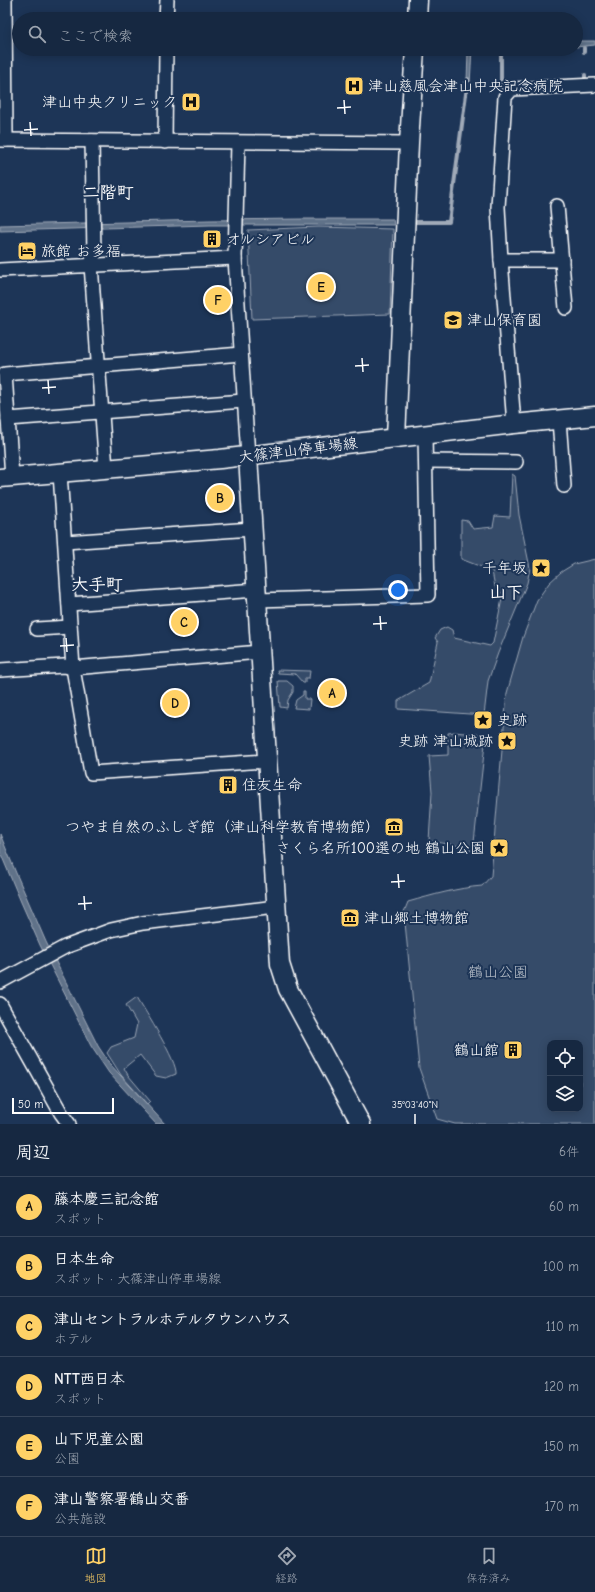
<!DOCTYPE html>
<html lang="ja">
<meta charset="utf-8">
<style>
:root{--surface:#162841;--page:#1f3048;--text:#f1f3f6;--muted:#9ea6b1;--line:#35445a;--accent:#ffd166}
body{margin:0;font-family:"Comic Neue","Klee One",sans-serif;background:var(--page);color:var(--text)}
.controls{position:absolute;right:12px;bottom:12px;display:grid;overflow:hidden;border-radius:8px;box-shadow:0 2px 10px #0003}
.controls button{width:36px;height:36px;display:grid;place-items:center;padding:0;border:0;border-bottom:1px solid var(--line);background:var(--surface);color:var(--text);font:20px sans-serif}
.scale{position:absolute;left:12px;bottom:10px;width:102px;box-sizing:border-box;padding-left:4px;border:2px solid #fff;border-top:0;font-size:11px;line-height:14px;white-space:nowrap;color:#fff;-webkit-text-stroke:3px #1d3557;paint-order:stroke}
.you{position:absolute;left:398px;top:590px;width:14px;height:14px;margin:-10px;border:3px solid #fff;border-radius:50%;background:#1a73e8;box-shadow:0 0 0 6px #1a73e833}
.badge{display:grid;place-items:center;width:26px;height:26px;border-radius:50%;background:var(--accent);color:#111;font-size:13px;font-weight:700}
.pin{position:absolute;translate:-50% -50%;border:2px solid #fff;box-shadow:0 1px 4px #0006}
.list{margin:0;padding:0;list-style:none}
h2{display:flex;justify-content:space-between;align-items:center;height:52px;margin:0;padding:0 16px;font-size:17px}
h2 small{font-size:13px;font-weight:400;color:var(--muted)}
.list li{display:grid;grid-template-columns:26px 1fr auto;gap:12px;align-items:center;box-sizing:border-box;height:60px;padding:0 16px;border-top:1px solid var(--line)}
.list b{display:block;font-size:15px;white-space:nowrap}
.list p{margin:0;font-size:13px;white-space:nowrap;color:var(--muted)}
.list em{font-size:13px;font-style:normal;color:var(--muted)}
.icon{flex:none;width:22px;height:22px;fill:none;stroke:currentColor;stroke-width:2;stroke-linecap:round;stroke-linejoin:round}
.map{position:relative;flex:none;width:595px;height:1124px;overflow:hidden}
.search{position:absolute;background:var(--surface);box-shadow:0 2px 10px #0003;left:12px;right:12px;top:12px;height:44px;display:flex;align-items:center;gap:10px;box-sizing:border-box;padding:0 14px;border-radius:22px;color:var(--muted);font-size:15px}
.sheet{height:412px;background:var(--surface)}
nav{display:flex;justify-content:space-around;align-items:center;box-sizing:border-box;height:56px;border-top:1px solid var(--line);background:var(--surface);font-size:11px;color:var(--muted)}
nav a{display:grid;justify-items:center;gap:2px}
nav .on{color:var(--accent)}
.map>svg:first-child{display:block}
</style>
<div class="map">
<svg width="595" height="1124" viewBox="0 0 595 1124">
<rect width="100%" height="100%" fill="#1d3557"/>
<filter id="ink" filterUnits="userSpaceOnUse"><feTurbulence type="fractalNoise" baseFrequency=".025" numOctaves="2"/><feDisplacementMap in="SourceGraphic" scale="8" xChannelSelector="R" yChannelSelector="G"/><feConvolveMatrix kernelMatrix="1 2 1 2 8 2 1 2 1" color-interpolation-filters="sRGB"/></filter>
<g filter="url(#ink)">
<g fill="#364b69" stroke="#9aa5b4" fill-rule="evenodd">
<polygon points="319,227 393,229 390,314 252,319 248,230"/>
<polygon points="512,474 515,476 519,515 530,568 527,583 498,653 488,681 484,715 398,709 398,701 429,683 438,642 435,638 440,630 447,627 452,630 454,638 490,646 493,643 503,594 495,587 492,571 461,559 461,520 468,521 473,529 493,527 495,516 510,517"/>
<path d="M595 559V1124H455L437 1119 419 1068 404 912 408 902C433 895 457 888 482 886L491 876 507 693 523 637 537 600 549 583 561 572 574 564ZM550 1043H580V1109H550Z"/>
<polygon points="277,670 310,671 309,678 305,678 305,683 303,683 295,674 278,673"/>
<polygon points="278,681 287,681 293,686 293,692 288,700 287,708 280,707"/>
<polygon points="303,691 305,691 305,699 310,699 309,709 294,708 296,700 303,695"/>
<polygon points="454,732 486,735 473,851 455,845 429,841 432,792 429,756 448,755 448,733"/>
<path d="M137 997C145 1011 178 1062 176 1074L166 1078 156 1076 140 1055 124 1068 128 1075 150 1101 147 1104 121 1075 107 1053 111 1047 134 1038 137 1024 126 1005Z"/>
</g>
<g fill="#617289" stroke="#a0aab8">
<polygon points="595,41 595,45 576,47 576,41"/>
<polygon points="468,49 472,49 470,84 464,83 463,82 467,82"/>
<polygon points="303,219 393,219 394,225 210,225 0,231 0,225 209,220"/>
<polygon points="0,834 16,873 46,942 98,1046 110,1064 165,1124 156,1124 109,1073 91,1046 40,945 21,902 0,852"/>
</g>
<g fill="none" stroke-linecap="round" stroke-linejoin="round">
<g stroke="#a0aab8" stroke-width="4">
<polyline points="584,48 584,52"/>
<polyline points="501,49 501,87"/>
<polyline points="585,75 585,80"/>
<polyline points="410,222 449,222 468,79"/>
</g>
<defs>
<g id="street">
<polyline points="5,0 6,140"/>
<polyline points="166,19 167,0"/>
<polyline points="0,140 409,143"/>
<polyline points="92,141 94,254 91,265 106,469"/>
<polyline points="165,142 166,49"/>
<polyline points="238,143 235,258 248,456"/>
<polyline points="557,206 566,308"/>
<polyline points="501,260 562,260"/>
<polyline points="0,270 235,258"/>
<polyline points="8,419 244,401"/>
<polyline points="559,420 564,486"/>
<polyline points="514,424 501,260 498,207 505,97 512,89 595,85"/>
<polyline points="426,461 516,462"/>
<polyline points="60,473 73,668 91,773 266,761"/>
<polyline points="12,477 5,374 241,354"/>
<polyline points="65,542 252,529"/>
<polyline points="257,600 428,595 425,435"/>
<polyline points="69,604 256,590"/>
<polyline points="37,629 70,627"/>
<polyline points="0,670 64,666 73,668 260,652"/>
<polyline points="0,982 65,947 111,930 143,923 276,907"/>
<polyline points="0,1004 61,1113 69,1124"/>
</g>
<g id="secondary">
<polyline points="417,19 418,0"/>
<polyline points="396,438 409,143 415,49"/>
<polyline points="248,456 280,964 288,989 361,1124"/>
<polyline points="0,478 220,459 514,424 595,416"/>
</g>
</defs>
<use href="#street" stroke="#fff" stroke-width="16"/>
<use href="#secondary" stroke="#fff" stroke-width="21"/>
<use href="#street" stroke="#1d3557" stroke-width="13"/>
<use href="#secondary" stroke="#1d3557" stroke-width="18"/>
</g>
</g>
<path fill="none" stroke="#fff" stroke-width="1.5" d="M344 100 345 114M337 108 351 107M30 122 31 136M24 130 38 129M362 358 363 372M355 366 369 365M48 380 49 394M42 388 56 387M380 616 381 630M373 624 387 623M66 638 67 652M60 646 74 645M398 874 399 888M391 882 405 881M84 896 85 910M78 904 92 903M415 1114V1124"/>
<defs>
<symbol id="hospital-square" viewBox="-11 -11 22 22"><rect x="-9" y="-9" width="18" height="18" rx="4" fill="#ffd166" stroke="#1d3557"/><path d="M-5-5h3v3.5h4V-5h3V5h-3V1.5h-4V5h-3Z" fill="#111"/></symbol>
<symbol id="building-square" viewBox="-11 -11 22 22"><rect x="-9" y="-9" width="18" height="18" rx="4" fill="#ffd166" stroke="#1d3557"/><path d="M-4-6H4V6H1V3H-1V6H-4ZM-2.5-4.3h1.7v1.8h-1.7ZM.8-4.3h1.7v1.8H.8ZM-2.5-1h1.7V.8h-1.7ZM.8-1h1.7V.8H.8Z" fill="#111"/></symbol>
<symbol id="hotel-square" viewBox="-11 -11 22 22"><rect x="-9" y="-9" width="18" height="18" rx="4" fill="#ffd166" stroke="#1d3557"/><path d="M-6-4.5h1.5V1H6V5H4.5V3h-9V5H-6ZM-4 0a1.8 1.8 0 1 1 3.6 0ZM.5 0V-2.5h3Q6-2.5 6 0Z" fill="#111"/></symbol>
<symbol id="school-square" viewBox="-11 -11 22 22"><rect x="-9" y="-9" width="18" height="18" rx="4" fill="#ffd166" stroke="#1d3557"/><path d="M0-5L7-2L0 1L-7-2ZM-4 1L0 2.5L4 1V4Q0 6-4 4Z" fill="#111"/></symbol>
<symbol id="sight-square" viewBox="-11 -11 22 22"><rect x="-9" y="-9" width="18" height="18" rx="4" fill="#ffd166" stroke="#1d3557"/><path d="M0-6L1.8-2.2L6-1.7L2.9 1.2L3.7 5.4L0 3.3L-3.7 5.4L-2.9 1.2L-6-1.7L-1.8-2.2Z" fill="#111"/></symbol>
<symbol id="museum-square" viewBox="-11 -11 22 22"><rect x="-9" y="-9" width="18" height="18" rx="4" fill="#ffd166" stroke="#1d3557"/><path d="M0-6L6-3V-2H-6V-3ZM-5-1h2V3h-2ZM-1-1h2V3h-2ZM3-1h2V3H3ZM-6 4H6V6H-6Z" fill="#111"/></symbol>
</defs>
<g fill-rule="evenodd">
<use href="#hospital-square" x="343" y="75" width="22" height="22"/>
<use href="#hospital-square" x="180" y="91" width="22" height="22"/>
<use href="#building-square" x="201" y="228" width="22" height="22"/>
<use href="#hotel-square" x="16" y="240" width="22" height="22"/>
<use href="#school-square" x="442" y="309" width="22" height="22"/>
<use href="#sight-square" x="530" y="557" width="22" height="22"/>
<use href="#sight-square" x="472" y="709" width="22" height="22"/>
<use href="#sight-square" x="496" y="730" width="22" height="22"/>
<use href="#building-square" x="217" y="774" width="22" height="22"/>
<use href="#museum-square" x="383" y="816" width="22" height="22"/>
<use href="#sight-square" x="488" y="837" width="22" height="22"/>
<use href="#museum-square" x="339" y="907" width="22" height="22"/>
<use href="#building-square" x="502" y="1039" width="22" height="22"/>
</g>
<g text-anchor="middle" stroke-width="4" stroke-linejoin="round" paint-order="stroke">
<g font-size="15" fill="#fff" stroke="#1d3557" text-anchor="start">
<text x="368" y="91">津山慈風会津山中央記念病院</text>
<text x="177" y="107" text-anchor="end">津山中央クリニック</text>
<text x="226" y="244">オルシアビル</text>
<text x="41" y="256">旅館 お多福</text>
<text x="467" y="325">津山保育園</text>
<text x="527" y="573" text-anchor="end">千年坂</text>
<text x="497" y="725">史跡</text>
<text x="493" y="746" text-anchor="end">史跡 津山城跡</text>
<text x="242" y="790">住友生命</text>
<text x="380" y="832" text-anchor="end">つやま自然のふしぎ館（津山科学教育博物館）</text>
<text x="485" y="853" text-anchor="end">さくら名所100選の地 鶴山公園</text>
<text x="364" y="923">津山郷土博物館</text>
<text x="499" y="1055" text-anchor="end">鶴山館</text>
</g>
<g font-size="15" fill="#fff" stroke="#1d3557">
<text transform="translate(298 450) rotate(-7)" y="5">大篠津山停車場線</text>
</g>
<g font-size="15" fill="#b9c0ca" stroke="#1d3557">
<text x="498" y="977">鶴山公園</text>
</g>
<g font-size="17" font-weight="bold" fill="#fff" stroke="#1d3557">
<text x="108" y="198">二階町</text>
<text x="97" y="590">大手町</text>
<text x="506" y="598">山下</text>
</g>
</g>
<g font-size="10" text-anchor="middle" fill="#fff" stroke="#1d3557" stroke-width="4" stroke-linejoin="round" paint-order="stroke">
<text x="415" y="1108">35°03'40"N</text>
</g>
</svg>
<div class="controls">
<button><svg class="icon" aria-label="locate" viewBox="0 0 24 24"><circle cx="12" cy="12" r="6"/><path d="M12 2v4M12 18v4M2 12h4M18 12h4"/></svg></button>
<button><svg class="icon" aria-label="layers" viewBox="0 0 24 24"><path d="M12 4l9 5-9 5-9-5zM3 14l9 5 9-5"/></svg></button>
</div>
<div class="scale">50 m</div>
<div class="you"></div>
<div class="pin badge" style="left:332px;top:693px">A</div>
<div class="pin badge" style="left:220px;top:498px">B</div>
<div class="pin badge" style="left:184px;top:622px">C</div>
<div class="pin badge" style="left:175px;top:703px">D</div>
<div class="pin badge" style="left:321px;top:287px">E</div>
<div class="pin badge" style="left:218px;top:300px">F</div>
<div class="search"><svg class="icon" aria-label="search" viewBox="0 0 24 24"><circle cx="10" cy="10" r="6"/><path d="M15 15l6 6"/></svg>ここで検索</div>
</div>
<section class="sheet">
<h2>周辺<small>6件</small></h2>
<ul class="list">
<li><span class="badge">A</span><div><b>藤本慶三記念館</b><p>スポット</p></div><em>60 m</em></li>
<li><span class="badge">B</span><div><b>日本生命</b><p>スポット · 大篠津山停車場線</p></div><em>100 m</em></li>
<li><span class="badge">C</span><div><b>津山セントラルホテルタウンハウス</b><p>ホテル</p></div><em>110 m</em></li>
<li><span class="badge">D</span><div><b>NTT西日本</b><p>スポット</p></div><em>120 m</em></li>
<li><span class="badge">E</span><div><b>山下児童公園</b><p>公園</p></div><em>150 m</em></li>
<li><span class="badge">F</span><div><b>津山警察署鶴山交番</b><p>公共施設</p></div><em>170 m</em></li>
</ul>
</section>
<nav>
<a class="on"><svg class="icon" aria-label="map" viewBox="0 0 24 24"><path d="M3 6l6-2 6 2 6-2v14l-6 2-6-2-6 2zM9 4v14M15 6v14"/></svg>地図</a>
<a><svg class="icon" aria-label="directions" viewBox="0 0 24 24"><path d="M12 3l9 9-9 9-9-9zM9 14v-3h6M13 9l2 2-2 2"/></svg>経路</a>
<a><svg class="icon" aria-label="saved" viewBox="0 0 24 24"><path d="M7 4h10v16l-5-4-5 4z"/></svg>保存済み</a>
</nav>
